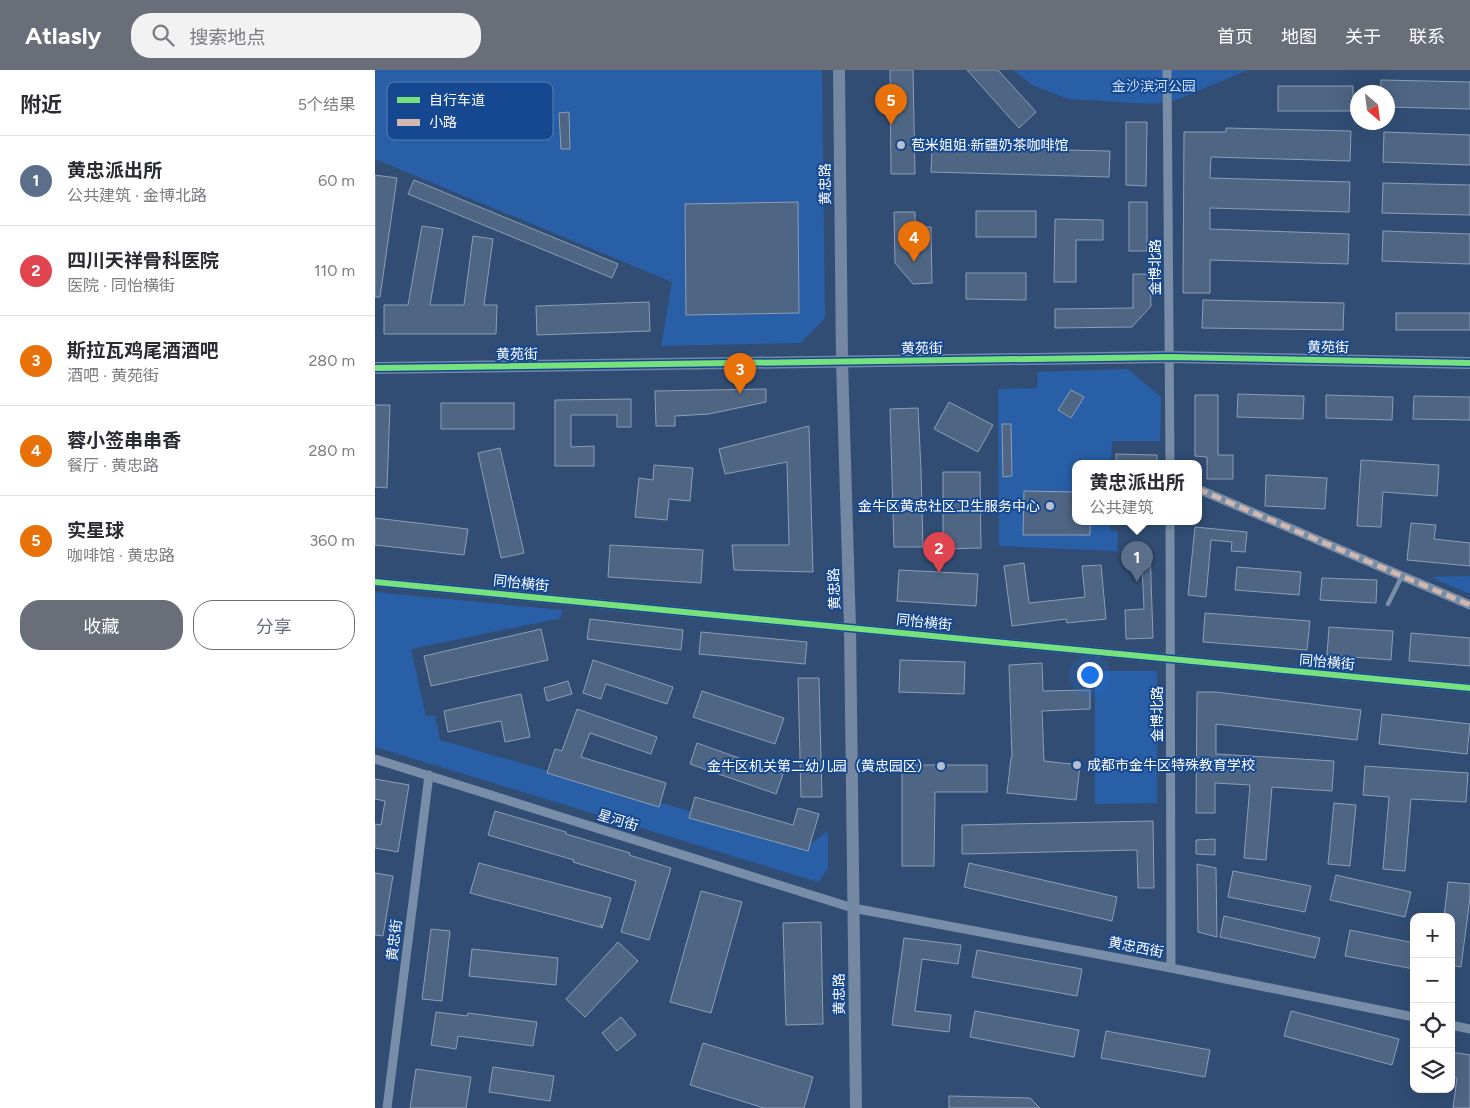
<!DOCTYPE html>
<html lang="zh">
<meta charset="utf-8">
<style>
:root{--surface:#fff;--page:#f2f2f3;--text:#2b2b33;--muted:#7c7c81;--line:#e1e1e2;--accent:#6a6e79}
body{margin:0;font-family:Figtree,"Noto Sans SC",sans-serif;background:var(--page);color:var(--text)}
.controls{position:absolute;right:15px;bottom:15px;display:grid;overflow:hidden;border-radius:10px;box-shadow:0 5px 20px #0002}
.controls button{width:45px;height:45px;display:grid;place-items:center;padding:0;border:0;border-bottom:1px solid var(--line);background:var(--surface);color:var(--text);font:25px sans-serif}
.compass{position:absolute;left:975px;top:15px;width:45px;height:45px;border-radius:50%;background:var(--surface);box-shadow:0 5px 20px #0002;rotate:152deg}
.you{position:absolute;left:714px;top:604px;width:18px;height:18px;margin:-12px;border:4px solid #fff;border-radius:50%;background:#1a73e8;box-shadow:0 0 0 8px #1a73e833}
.badge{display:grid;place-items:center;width:32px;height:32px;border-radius:50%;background:var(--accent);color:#fff;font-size:16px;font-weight:700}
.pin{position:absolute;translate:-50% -41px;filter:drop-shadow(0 1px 2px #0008)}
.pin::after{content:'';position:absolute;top:26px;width:18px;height:15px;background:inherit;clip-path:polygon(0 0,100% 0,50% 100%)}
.popup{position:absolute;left:697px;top:390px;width:130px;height:65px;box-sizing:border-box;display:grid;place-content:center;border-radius:10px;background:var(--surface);filter:drop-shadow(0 1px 4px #0005);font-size:16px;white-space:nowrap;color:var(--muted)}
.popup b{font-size:19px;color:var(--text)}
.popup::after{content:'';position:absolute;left:50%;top:100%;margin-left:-10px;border:10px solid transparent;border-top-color:var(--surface)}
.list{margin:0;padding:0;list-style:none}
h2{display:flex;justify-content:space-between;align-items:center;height:65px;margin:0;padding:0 20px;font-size:21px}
h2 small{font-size:16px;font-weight:400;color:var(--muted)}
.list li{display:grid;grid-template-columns:32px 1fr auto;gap:15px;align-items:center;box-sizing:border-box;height:90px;padding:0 20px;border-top:1px solid var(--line)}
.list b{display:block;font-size:19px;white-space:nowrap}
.list p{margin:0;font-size:16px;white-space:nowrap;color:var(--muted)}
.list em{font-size:16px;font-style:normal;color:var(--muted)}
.actions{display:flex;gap:10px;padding:15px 20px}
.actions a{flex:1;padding:11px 0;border:1px solid var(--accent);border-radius:20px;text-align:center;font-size:18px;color:var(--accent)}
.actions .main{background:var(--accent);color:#fff}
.icon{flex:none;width:28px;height:28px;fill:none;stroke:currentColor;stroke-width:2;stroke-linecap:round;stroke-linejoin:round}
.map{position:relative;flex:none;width:1095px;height:1038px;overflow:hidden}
header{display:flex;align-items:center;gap:30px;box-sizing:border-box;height:70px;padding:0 25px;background:var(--accent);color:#fff}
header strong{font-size:24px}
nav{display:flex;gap:28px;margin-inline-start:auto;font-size:18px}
.search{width:350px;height:45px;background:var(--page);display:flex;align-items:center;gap:12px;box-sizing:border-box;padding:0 18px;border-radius:20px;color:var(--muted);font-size:19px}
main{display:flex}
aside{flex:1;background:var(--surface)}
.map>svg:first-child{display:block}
</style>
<header>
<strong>Atlasly</strong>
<div class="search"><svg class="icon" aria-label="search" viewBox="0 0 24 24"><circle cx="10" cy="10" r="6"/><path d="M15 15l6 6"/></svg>搜索地点</div>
<nav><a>首页</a><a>地图</a><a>关于</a><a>联系</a></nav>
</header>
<main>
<aside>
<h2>附近<small>5个结果</small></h2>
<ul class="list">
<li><span class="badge" style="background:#5c6f8a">1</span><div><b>黄忠派出所</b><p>公共建筑 · 金博北路</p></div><em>60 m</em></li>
<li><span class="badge" style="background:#e0444e">2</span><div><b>四川天祥骨科医院</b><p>医院 · 同怡横街</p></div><em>110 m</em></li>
<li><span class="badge" style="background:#e8710a">3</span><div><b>斯拉瓦鸡尾酒酒吧</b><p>酒吧 · 黄苑街</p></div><em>280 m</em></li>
<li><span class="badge" style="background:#e8710a">4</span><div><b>蓉小签串串香</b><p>餐厅 · 黄忠路</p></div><em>280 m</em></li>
<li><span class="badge" style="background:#e8710a">5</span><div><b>实星球</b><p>咖啡馆 · 黄忠路</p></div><em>360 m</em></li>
</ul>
<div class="actions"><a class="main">收藏</a><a>分享</a></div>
</aside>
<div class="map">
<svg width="1095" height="1038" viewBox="0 0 1095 1038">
<rect width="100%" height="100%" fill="#314d74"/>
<g fill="#285fa7">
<polygon points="0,0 447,0 450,248 426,273 286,276 297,212 0,89"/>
<polygon points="638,0 873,0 801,30 778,34 693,29 657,15"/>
<polygon points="753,299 786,327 785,371 737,371 736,393 701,393 701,451 735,451 735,460 743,461 742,481 624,476 623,319 662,318 663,302"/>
<polygon points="1095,506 1095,524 1055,507"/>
<polygon points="0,522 187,540 186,548 36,579 51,646 60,645 65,670 434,775 453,761 453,799 443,812 0,677"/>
<polygon points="720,601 782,601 782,733 720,734"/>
</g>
<g fill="#4e6584" stroke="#8d9eb5">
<polygon points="515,0 538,0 540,104 516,104"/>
<polygon points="592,0 623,0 661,42 644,58"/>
<polygon points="1006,10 1095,12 1095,39 1012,37 1012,22 1006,22"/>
<rect x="903" y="16" width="75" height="25"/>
<polygon points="194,42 195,79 186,79 184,43"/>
<polygon points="751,52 772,52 771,116 751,115"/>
<polygon points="851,58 976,61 975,91 836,87 835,108 975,112 974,142 835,138 835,159 974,164 973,194 835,190 835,223 808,223 809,62 851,62"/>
<polygon points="1009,62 1095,65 1095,95 1008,92"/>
<polygon points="557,77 735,81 734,107 556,102"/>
<polygon points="0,105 22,108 5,227 0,227"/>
<polygon points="39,110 243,194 237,208 33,124"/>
<polygon points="1008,113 1095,115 1095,145 1007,143"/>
<polygon points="423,132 424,243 311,245 310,134"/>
<rect x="754" y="132" width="18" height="49"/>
<rect x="601" y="141" width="60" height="26"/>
<polygon points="519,142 540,142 540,157 556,157 557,213 538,214 520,193"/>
<polygon points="680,149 728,150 728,170 701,170 701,212 679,212"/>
<polygon points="47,156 68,159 55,235 89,235 98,166 118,169 109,235 122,235 121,264 9,264 9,235 33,235"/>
<polygon points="1008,161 1095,164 1095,194 1007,191"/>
<polygon points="591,203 651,203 651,230 591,229"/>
<polygon points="758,204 775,204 776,236 757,257 680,258 680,239 758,238"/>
<polygon points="828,230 969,233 968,260 827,258"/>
<polygon points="274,232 275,261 162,265 161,236"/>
<rect x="1021" y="243" width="74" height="17"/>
<polygon points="391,319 391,332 334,344 300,346 300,356 281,356 280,321"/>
<polygon points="696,320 709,327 696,348 683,340"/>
<polygon points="863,324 929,326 928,349 862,347"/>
<polygon points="820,325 843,325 843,385 858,385 858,409 832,409 832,387 820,386"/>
<polygon points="951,325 1018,327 1017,350 951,348"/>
<polygon points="1039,326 1095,327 1095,350 1038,349"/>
<polygon points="256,329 256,357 242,357 242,345 196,345 196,377 219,376 219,396 180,396 180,330"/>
<polygon points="574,332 618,355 603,382 559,359"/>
<rect x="66" y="333" width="73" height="26"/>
<polygon points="0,335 15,335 12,418 0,417"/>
<polygon points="543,338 546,400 548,477 519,477 515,339"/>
<polygon points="627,354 636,354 637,406 628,407"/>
<polygon points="434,356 438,502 359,500 357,475 414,475 412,392 350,404 344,379"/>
<polygon points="125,378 149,483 126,488 103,383"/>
<polygon points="741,384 782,385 782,393 741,393"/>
<polygon points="986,390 1064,395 1062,426 1008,422 1006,457 982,456"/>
<polygon points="279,395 318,398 315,431 294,429 292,450 260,447 264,408 278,410"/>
<polygon points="568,402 605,402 606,478 568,479"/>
<polygon points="891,405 952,408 950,439 890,436"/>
<polygon points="649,421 701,422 701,451 715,451 715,465 648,465"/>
<polygon points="0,448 93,459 89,485 0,475"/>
<polygon points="1036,453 1061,455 1059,469 1095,473 1095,496 1032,490"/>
<polygon points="820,457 872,462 870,482 856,481 857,472 836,470 831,527 813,525"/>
<polygon points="235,475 328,480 326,513 233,507"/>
<polygon points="775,479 778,568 751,569 750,540 769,539 767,495 759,495 759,480"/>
<polygon points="649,493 654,533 710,527 707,496 726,495 731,549 692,553 691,549 637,556 629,496"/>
<polygon points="862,497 926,502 924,525 860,520"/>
<polygon points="524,500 603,504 601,536 522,531"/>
<polygon points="947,508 1002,510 1001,533 945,530"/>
<polygon points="830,543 935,551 932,580 828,572"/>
<polygon points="215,549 308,560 306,580 212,569"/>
<polygon points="954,557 1018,561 1016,590 952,585"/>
<polygon points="166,559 173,590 56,616 49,586"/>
<polygon points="326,562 432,572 430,594 324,584"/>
<polygon points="1036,563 1095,568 1095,596 1034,591"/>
<polygon points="218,590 298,617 292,634 231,614 226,629 208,623"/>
<polygon points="525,590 590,592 589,624 524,622"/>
<polygon points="667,593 668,621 715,620 715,639 667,641 669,691 705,695 701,730 632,723 636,688 637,688 634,595"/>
<polygon points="423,608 444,608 447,727 426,727"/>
<polygon points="193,611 197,624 172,631 169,618"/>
<polygon points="327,621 409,648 400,674 318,647"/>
<polygon points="822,622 841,622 986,640 982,670 841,654 841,684 959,691 957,721 897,717 891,790 869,788 875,715 840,713 840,743 821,743"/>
<polygon points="146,624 155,667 130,672 126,651 73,662 69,641"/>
<polygon points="202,639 282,667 276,684 215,663 206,687 291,713 284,737 172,703 180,679 187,681"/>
<polygon points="1007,644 1095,654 1092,684 1004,674"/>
<polygon points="322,673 408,704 401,724 315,694"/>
<polygon points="527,695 612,695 612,722 560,722 559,796 527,796"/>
<polygon points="990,696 1093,703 1091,732 1036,729 1030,801 1008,799 1014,727 988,725"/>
<polygon points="0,709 34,715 23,782 0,778 0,754 6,755 10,731 0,729"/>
<polygon points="320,727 418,755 423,738 444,744 433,781 314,748"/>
<polygon points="959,733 981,735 975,796 953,794"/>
<polygon points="120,741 191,762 191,764 255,783 254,785 296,798 274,870 246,862 261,811 198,792 199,790 113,765"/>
<polygon points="778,751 779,818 763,818 762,780 587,784 587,755"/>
<polygon points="840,769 840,785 821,784 821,770"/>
<polygon points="104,793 236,828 228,856 225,855 228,858 95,823"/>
<polygon points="594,793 742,827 737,851 589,817"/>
<polygon points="822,794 841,798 842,867 823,862"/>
<polygon points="858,801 936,816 930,842 853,827"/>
<polygon points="0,803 18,806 8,866 0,865"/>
<polygon points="961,805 1036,822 1030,847 955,830"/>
<polygon points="1073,812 1095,814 1095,828 1086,897 1076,895 1076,847 1069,847"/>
<polygon points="326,821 367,832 336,943 295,932"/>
<polygon points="849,846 945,868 940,888 845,867"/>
<polygon points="446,852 448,954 411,955 408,853"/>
<polygon points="56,859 75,861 67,931 47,929"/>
<polygon points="975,860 1039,873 1039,899 970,886"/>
<polygon points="529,868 586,875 583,894 547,889 540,941 576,945 574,962 517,955"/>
<polygon points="243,872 263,891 210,947 191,929"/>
<polygon points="97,879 183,888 181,915 94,906"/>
<polygon points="602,880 707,899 702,926 597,907"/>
<polygon points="600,941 704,960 699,987 595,967"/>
<polygon points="916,941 1024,969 1017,995 909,966"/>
<polygon points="61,942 92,946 93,943 162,952 158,976 83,966 81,979 56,975"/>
<polygon points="246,947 261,965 242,981 227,963"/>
<polygon points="731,961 835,980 830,1007 726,988"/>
<polygon points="328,973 438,1007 429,1038 389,1038 315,1015"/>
<polygon points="1076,982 1095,985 1095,1038 1078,1038 1082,1008 1076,1007"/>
<polygon points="118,997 179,1006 175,1031 114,1022"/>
<polygon points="41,999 96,1007 91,1038 35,1038"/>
<polygon points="574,1026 655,1028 665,1038 574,1038"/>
</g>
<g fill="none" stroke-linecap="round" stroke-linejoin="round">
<polyline stroke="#788da7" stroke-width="4.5" points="1013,534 1027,506"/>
<g stroke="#788da7" stroke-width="9">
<polyline points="792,0 795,393"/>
<polyline points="823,419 1095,535"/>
<polyline points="795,451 796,898"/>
<polyline points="0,512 1095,618"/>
<polyline points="0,689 478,838 796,898 1039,947"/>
<polyline points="1076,955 1095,959"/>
<polyline points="12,1038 54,705"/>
</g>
<g stroke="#7488a4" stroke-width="12">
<polyline points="464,0 467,292 475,558 481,1038"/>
<polyline points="0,298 795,287 1095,293"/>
</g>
<polyline stroke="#d1b7ad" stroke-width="5" stroke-dasharray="10 5" stroke-linecap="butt" points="823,419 1095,535"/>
<defs>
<g id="cycleway">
<polyline points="0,298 795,287 1095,293"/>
<polyline points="0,512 1095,618"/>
</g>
</defs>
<use href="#cycleway" stroke="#154890" stroke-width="9"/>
<use href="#cycleway" stroke="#77e17e" stroke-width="6"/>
</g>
<g fill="#b7c1ce" stroke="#154890" stroke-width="2">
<circle cx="526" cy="75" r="5"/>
<circle cx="675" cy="436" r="5"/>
<circle cx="702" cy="695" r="5"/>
<circle cx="566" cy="696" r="5"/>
</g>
<g text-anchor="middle" stroke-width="4" stroke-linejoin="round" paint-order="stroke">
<g font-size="14" fill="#c8dffc" stroke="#154890">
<text x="779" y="21">金沙滨河公园</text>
</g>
<g font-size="14" fill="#fff" stroke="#154890" text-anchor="start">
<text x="536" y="80">苞米姐姐·新疆奶茶咖啡馆</text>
<text x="665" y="441" text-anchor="end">金牛区黄忠社区卫生服务中心</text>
<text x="712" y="700">成都市金牛区特殊教育学校</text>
<text x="556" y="701" text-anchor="end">金牛区机关第二幼儿园（黄忠园区）</text>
</g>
<g font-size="14" fill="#fff" stroke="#154890">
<text transform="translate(450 114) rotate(-91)" y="5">黄忠路</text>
<text transform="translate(780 197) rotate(-90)" y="5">金博北路</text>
<text transform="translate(953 277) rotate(1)" y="5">黄苑街</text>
<text transform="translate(547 278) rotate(-1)" y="5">黄苑街</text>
<text transform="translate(142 284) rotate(-1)" y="5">黄苑街</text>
<text transform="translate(146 513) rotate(6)" y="5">同怡横街</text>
<text transform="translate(459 519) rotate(-92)" y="5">黄忠路</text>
<text transform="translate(549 552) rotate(6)" y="5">同怡横街</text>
<text transform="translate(952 592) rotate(5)" y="5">同怡横街</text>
<text transform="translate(782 644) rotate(-90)" y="5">金博北路</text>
<text transform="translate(243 750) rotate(17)" y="5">星河街</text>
<text transform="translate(19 870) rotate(-83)" y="5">黄忠街</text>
<text transform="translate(761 877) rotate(11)" y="5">黄忠西街</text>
<text transform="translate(464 924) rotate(-91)" y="5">黄忠路</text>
</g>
</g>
<rect x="12" y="12" width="166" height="58" rx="8" fill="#154890" stroke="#5b7fb1" stroke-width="1"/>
<rect x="22" y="27" width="23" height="6" fill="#77e17e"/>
<rect x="22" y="49" width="23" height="7" fill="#d1b7ad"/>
<g font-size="14" fill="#fff">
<text x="54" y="35">自行车道</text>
<text x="54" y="57">小路</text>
</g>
</svg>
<div class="controls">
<button>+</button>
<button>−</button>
<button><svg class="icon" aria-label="locate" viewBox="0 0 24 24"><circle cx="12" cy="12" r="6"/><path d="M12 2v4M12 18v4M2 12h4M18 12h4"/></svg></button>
<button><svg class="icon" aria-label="layers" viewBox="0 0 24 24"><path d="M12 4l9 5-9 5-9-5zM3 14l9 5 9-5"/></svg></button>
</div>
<svg class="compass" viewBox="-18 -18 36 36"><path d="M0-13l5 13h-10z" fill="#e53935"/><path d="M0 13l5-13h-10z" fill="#7c7c81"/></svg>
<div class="you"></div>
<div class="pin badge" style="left:762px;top:512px;background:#5c6f8a">1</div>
<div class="popup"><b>黄忠派出所</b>公共建筑</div>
<div class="pin badge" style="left:564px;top:503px;background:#e0444e">2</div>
<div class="pin badge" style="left:365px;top:324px;background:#e8710a">3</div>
<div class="pin badge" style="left:539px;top:192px;background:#e8710a">4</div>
<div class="pin badge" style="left:516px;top:55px;background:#e8710a">5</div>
</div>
</main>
